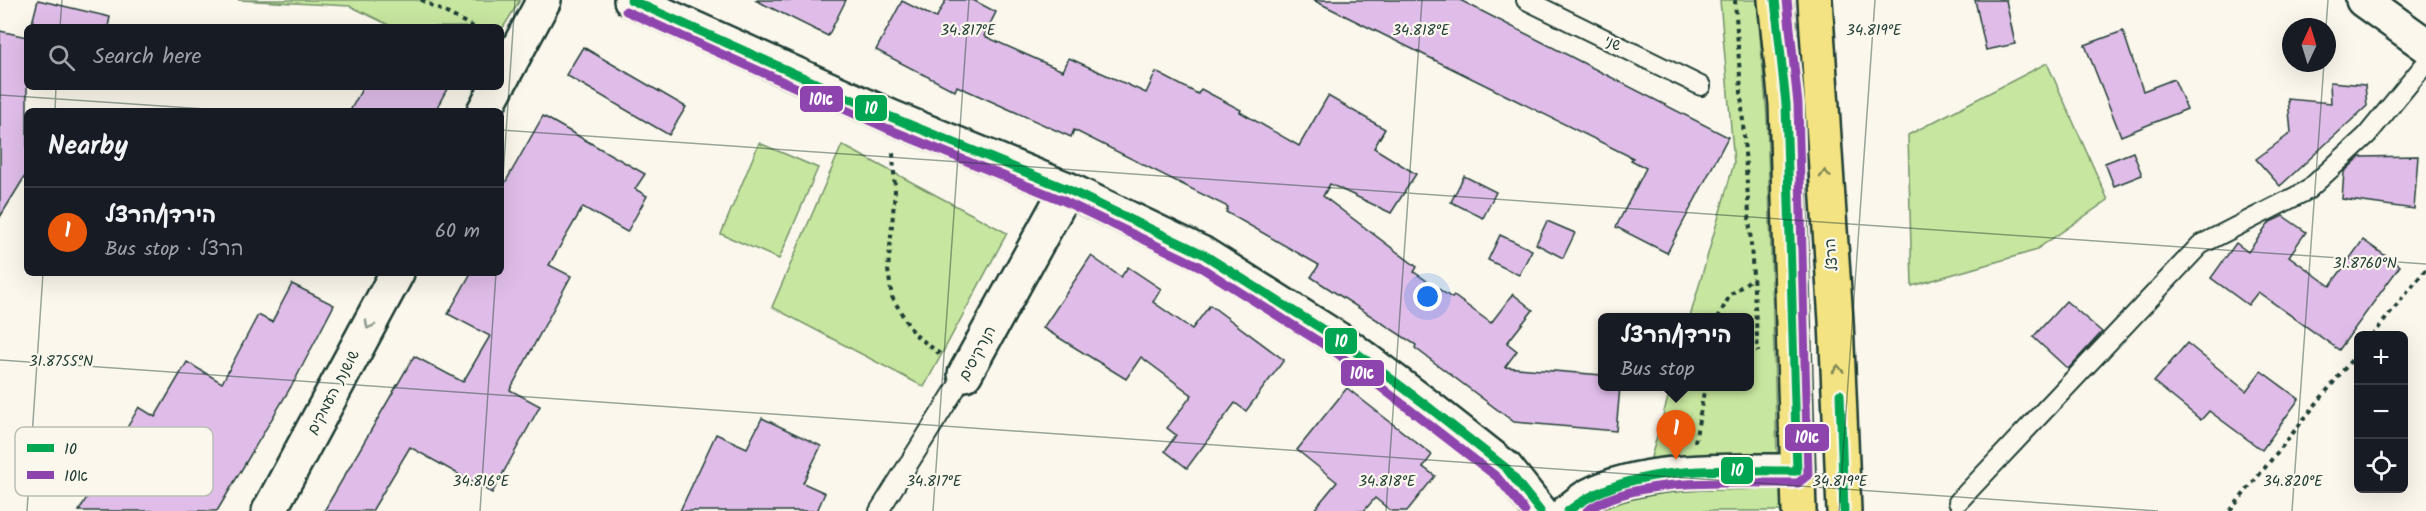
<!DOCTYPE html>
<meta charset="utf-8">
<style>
:root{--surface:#171b24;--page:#20242c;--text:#f1f3f6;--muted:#9ea1a6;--line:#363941;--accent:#ea580c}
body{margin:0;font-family:Kalam,"Playpen Sans Hebrew",sans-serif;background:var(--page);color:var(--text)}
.controls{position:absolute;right:18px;bottom:18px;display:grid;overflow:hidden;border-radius:9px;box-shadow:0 6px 24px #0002}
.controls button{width:54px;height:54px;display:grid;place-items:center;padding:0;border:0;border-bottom:2px solid var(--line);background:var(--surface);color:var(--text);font:30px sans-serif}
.compass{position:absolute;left:2282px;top:18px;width:54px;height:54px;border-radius:50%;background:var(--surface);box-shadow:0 6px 24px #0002;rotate:4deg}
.you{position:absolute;left:1428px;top:297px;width:21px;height:21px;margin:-15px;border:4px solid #fff;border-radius:50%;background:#1a73e8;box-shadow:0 0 0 9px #1a73e833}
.badge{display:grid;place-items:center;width:39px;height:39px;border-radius:50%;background:var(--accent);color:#fff;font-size:20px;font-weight:700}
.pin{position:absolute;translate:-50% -50px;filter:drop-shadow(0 2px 3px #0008)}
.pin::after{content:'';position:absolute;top:32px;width:21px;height:18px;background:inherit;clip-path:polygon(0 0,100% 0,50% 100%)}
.popup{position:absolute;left:1598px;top:313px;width:156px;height:78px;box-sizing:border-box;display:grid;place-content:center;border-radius:9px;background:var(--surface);filter:drop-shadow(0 2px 4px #0005);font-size:20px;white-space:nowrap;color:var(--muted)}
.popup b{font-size:22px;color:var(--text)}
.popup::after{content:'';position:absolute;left:50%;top:100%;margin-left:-12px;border:12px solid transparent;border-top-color:var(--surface)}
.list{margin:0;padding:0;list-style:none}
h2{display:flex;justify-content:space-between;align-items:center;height:78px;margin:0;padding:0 24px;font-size:26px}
h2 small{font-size:20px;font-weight:400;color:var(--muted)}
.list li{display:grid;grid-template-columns:39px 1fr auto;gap:18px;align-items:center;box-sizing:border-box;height:90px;padding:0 24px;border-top:2px solid var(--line)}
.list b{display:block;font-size:22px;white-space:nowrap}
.list p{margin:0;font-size:20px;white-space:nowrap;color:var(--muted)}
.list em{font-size:20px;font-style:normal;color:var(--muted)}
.icon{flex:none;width:33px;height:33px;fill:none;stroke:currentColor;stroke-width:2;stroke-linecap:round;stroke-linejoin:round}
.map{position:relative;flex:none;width:2426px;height:511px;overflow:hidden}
.search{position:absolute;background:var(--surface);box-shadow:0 6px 24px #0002;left:24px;top:24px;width:480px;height:66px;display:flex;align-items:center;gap:15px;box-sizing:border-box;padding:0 21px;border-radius:9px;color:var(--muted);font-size:22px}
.panel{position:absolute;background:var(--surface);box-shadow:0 6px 24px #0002;left:24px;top:108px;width:480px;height:168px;border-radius:9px}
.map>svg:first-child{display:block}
</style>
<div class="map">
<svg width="2426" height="511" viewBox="0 0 2426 511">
<rect width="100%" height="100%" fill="#fbf7ec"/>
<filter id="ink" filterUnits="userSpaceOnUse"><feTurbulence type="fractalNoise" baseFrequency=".0167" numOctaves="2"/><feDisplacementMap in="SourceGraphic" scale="12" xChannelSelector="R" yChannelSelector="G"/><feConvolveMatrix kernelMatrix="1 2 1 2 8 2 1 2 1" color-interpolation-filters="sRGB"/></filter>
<g filter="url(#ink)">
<g fill="#c7e69f" stroke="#73926a" stroke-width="1.5">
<polygon points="238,0 520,0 501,31 501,27 393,27 350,6"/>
<polygon points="1720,0 1757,0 1767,117 1777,454 1650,461 1671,387 1750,386 1750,318 1690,317 1734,163"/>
<polygon points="2047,63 2108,200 2034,251 1912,286 1908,135"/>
<polygon points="759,143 818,168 779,259 721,234"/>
<polygon points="842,145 1007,233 924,387 772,307"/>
<polygon points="1789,478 1787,511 1599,511 1605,498"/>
</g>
<g fill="#dfbde8" stroke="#1f3d34" stroke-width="1.5">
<polygon points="38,0 110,17 108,27 31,27"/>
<polygon points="755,0 846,0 828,36"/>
<polygon points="946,0 973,0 996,12 984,36 1063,71 1069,58 1146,93 1156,72 1198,94 1201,89 1241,110 1240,112 1299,146 1328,96 1385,129 1374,148 1416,174 1391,213 1330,184 1323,196 1417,267 1414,272 1452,298 1454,296 1491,323 1513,294 1533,310 1507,343 1517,351 1505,367 1602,375 1602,387 1620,387 1616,431 1514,422 1415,348 1416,345 1311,277 1319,265 1226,212 1228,207 1074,130 1071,137 957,86 955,91 876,50 902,1 936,18"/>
<polygon points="1313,0 1460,0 1728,137 1667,253 1616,227 1646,168 1631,160 1633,158"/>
<polygon points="1975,0 2006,0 2015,44 1986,50"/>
<polygon points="0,31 27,37 27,173 0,217"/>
<polygon points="2123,31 2143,91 2174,79 2187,109 2121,136 2085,45"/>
<polygon points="583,47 686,107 669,135 566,75"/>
<polygon points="2330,82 2365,85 2367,106 2280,186 2256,159 2291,133 2288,99 2331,103"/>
<polygon points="363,87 448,87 435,111 350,111"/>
<polygon points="543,116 645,174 635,189 647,196 627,232 583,207 549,265 571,276 510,390 540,406 492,493 410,447 372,511 324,511 414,356 463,382 490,336 448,314 471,273 501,273 501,190"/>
<polygon points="2133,152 2142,175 2114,186 2105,163"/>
<polygon points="2418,156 2414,209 2342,199 2344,172 2360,157"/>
<polygon points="1464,176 1496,192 1483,218 1451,202"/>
<polygon points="2283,216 2306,232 2289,256 2330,286 2363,240 2400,266 2339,350 2258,292 2248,305 2211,278 2236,243 2248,252 2270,222"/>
<polygon points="1547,221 1575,233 1563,258 1536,244"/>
<polygon points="1500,235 1532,250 1519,275 1488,260"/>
<polygon points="1091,256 1121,277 1128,267 1161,289 1153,302 1192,329 1210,305 1284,360 1246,411 1235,403 1187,468 1165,451 1176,435 1167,428 1192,395 1141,357 1126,379 1043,328"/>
<polygon points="292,284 334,305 295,380 217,511 79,511 139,407 155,417 187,362 222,383 258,315 272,322"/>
<polygon points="2066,301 2102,332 2068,369 2033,337"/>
<polygon points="2187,343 2246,391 2261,371 2299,399 2262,450 2209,411 2201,420 2154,382"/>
<polygon points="1347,388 1432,455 1423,467 1435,476 1407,511 1391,511 1375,498 1364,511 1313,511 1337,482 1297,450"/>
<polygon points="762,418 821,446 803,483 825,493 817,511 680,511 716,434 747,448"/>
</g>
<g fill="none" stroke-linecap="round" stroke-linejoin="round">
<defs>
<g id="lane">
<polyline points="1526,0 1701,86"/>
<polyline points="1958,502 2200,245 2308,190 2367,135 2426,63"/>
<polyline points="879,511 965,374"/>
</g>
<g id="street">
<polyline points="631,0 891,117 1067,189 1203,254 1341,341 1426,405 1506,468 1540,511"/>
<polyline points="2363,0 2426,45"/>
<polyline points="501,80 544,0"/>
<polyline points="484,111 497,87"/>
<polyline points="965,374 1067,189"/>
<polyline points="269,511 397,273"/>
<path d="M1568 511C1575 506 1582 499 1590 495 1648 466 1734 472 1797 471"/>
</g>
<g id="primary">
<polyline points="1775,0 1786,104 1799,511"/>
<polyline points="1815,0 1836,321 1844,511"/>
</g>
</defs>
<use href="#lane" stroke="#1f3d34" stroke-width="22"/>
<use href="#street" stroke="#1f3d34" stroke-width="38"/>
<use href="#primary" stroke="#1f3d34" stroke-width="38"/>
<g stroke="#1f3d34" stroke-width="4" stroke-dasharray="4.5 4.5" stroke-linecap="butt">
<polyline points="421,0 474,27"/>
<polyline points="1735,0 1758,352"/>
<polyline points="893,153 895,191 888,270 892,297 913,333 940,354"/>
<polyline points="1718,318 1730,295 1753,278"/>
<polyline points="2372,336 2426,269"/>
<polyline points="1695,442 1705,386"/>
<polyline points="2230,511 2358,352"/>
</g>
<use href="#lane" stroke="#fbf7ec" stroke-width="18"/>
<use href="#street" stroke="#fbf7ec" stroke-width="33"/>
<use href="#primary" stroke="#f4e382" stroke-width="33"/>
<defs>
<g id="bus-1">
<polyline points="631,0 891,117 1067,189 1203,254 1341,341 1426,405 1506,468 1540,511"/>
<polyline points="1840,394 1844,511"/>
<path d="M1568 511C1632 462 1721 471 1797 471L1786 104 1775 0"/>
</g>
<g id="bus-2">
<polyline points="626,11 886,128 1062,200 1197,265 1334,351 1497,477 1525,511"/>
<path d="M1587 511C1636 475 1740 484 1798 483L1808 475 1798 104 1787 0"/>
</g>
</defs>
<use href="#bus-1" stroke="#fbf7ec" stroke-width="14"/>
<use href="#bus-2" stroke="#fbf7ec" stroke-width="14"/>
<use href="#bus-1" stroke="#00a651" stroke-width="9"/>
<use href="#bus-2" stroke="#8e44ad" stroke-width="9"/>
</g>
<defs><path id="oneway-chevron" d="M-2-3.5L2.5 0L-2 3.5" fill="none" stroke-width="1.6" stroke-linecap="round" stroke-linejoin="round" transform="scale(1.5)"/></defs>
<g stroke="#7f8857">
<use href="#oneway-chevron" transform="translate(1825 174) rotate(-93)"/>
<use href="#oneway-chevron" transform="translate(1838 369) rotate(-93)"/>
</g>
<use stroke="#8d9a90" href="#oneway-chevron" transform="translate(369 325) rotate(118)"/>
</g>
<path fill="none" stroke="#1f3d34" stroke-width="1.5" stroke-opacity="0.45" d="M60 27 62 0M2326 27 2328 0M0 95 235 111M55 111 56 87M501 130 2426 264M501 207 515 0M0 360 2158 511M27 511 43 273M480 511 496 273M933 511 969 0M1386 511 1422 0M1839 511 1875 0M2292 511 2324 63"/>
<g text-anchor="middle" stroke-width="4.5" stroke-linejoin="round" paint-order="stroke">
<g font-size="15" fill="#1f3d34" stroke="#fbf7ec">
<text transform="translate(1613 43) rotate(26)" y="5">שני</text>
<text transform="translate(1831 255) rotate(-95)" y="5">הרצל</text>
<text transform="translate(977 353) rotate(-61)" y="5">הנרקיסים</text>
<text transform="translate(333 392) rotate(-62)" y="5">שושנת העמקים</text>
</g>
</g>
<rect x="15" y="427" width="198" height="69" rx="9" fill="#fbf7ec" stroke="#b9bfb5" stroke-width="1.5"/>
<rect x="27" y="444" width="27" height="8" fill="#00a651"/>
<rect x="27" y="471" width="27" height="8" fill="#8e44ad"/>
<g font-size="16" fill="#1f3d34">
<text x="64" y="454">10</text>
<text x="64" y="481">10א</text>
</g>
<g font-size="15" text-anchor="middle" fill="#1f3d34" stroke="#fbf7ec" stroke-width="4.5" stroke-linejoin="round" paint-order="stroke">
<text x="968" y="35">34.817°E</text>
<text x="1421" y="35">34.818°E</text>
<text x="1874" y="35">34.819°E</text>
<text x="2365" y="268">31.8760°N</text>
<text x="61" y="366">31.8755°N</text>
<text x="481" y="486">34.816°E</text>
<text x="934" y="486">34.817°E</text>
<text x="1387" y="486">34.818°E</text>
<text x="1840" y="486">34.819°E</text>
<text x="2293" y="486">34.820°E</text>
</g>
<g stroke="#fbf7ec" stroke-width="2">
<rect x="799" y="85" width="45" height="28" rx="6" fill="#8e44ad"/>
<rect x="854" y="94" width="34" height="28" rx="6" fill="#00a651"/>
<rect x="1324" y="327" width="34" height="28" rx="6" fill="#00a651"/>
<rect x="1340" y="359" width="45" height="28" rx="6" fill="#8e44ad"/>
<rect x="1784" y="423" width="46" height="29" rx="6" fill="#8e44ad"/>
<rect x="1720" y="456" width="34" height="29" rx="6" fill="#00a651"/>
</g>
<g font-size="16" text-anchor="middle" font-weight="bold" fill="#fff">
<text x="821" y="105">10א</text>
<text x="871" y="114">10</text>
<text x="1341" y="347">10</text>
<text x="1362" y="379">10א</text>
<text x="1807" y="443">10א</text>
<text x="1737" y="476">10</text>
</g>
</svg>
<div class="controls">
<button>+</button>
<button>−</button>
<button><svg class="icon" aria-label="locate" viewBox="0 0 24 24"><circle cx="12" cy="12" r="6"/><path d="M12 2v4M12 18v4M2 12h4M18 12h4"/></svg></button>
</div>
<svg class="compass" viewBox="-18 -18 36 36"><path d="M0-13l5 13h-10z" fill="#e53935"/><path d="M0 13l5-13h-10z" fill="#9ea1a6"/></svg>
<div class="you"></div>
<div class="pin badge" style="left:1676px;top:460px">1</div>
<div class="popup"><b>הירדן/הרצל</b>Bus stop</div>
<div class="search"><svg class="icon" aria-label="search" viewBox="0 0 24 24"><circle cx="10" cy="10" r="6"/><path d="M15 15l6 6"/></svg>Search here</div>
<section class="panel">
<h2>Nearby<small></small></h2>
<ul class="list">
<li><span class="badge">1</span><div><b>הירדן/הרצל</b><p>Bus stop · הרצל</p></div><em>60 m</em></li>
</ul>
</section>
</div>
